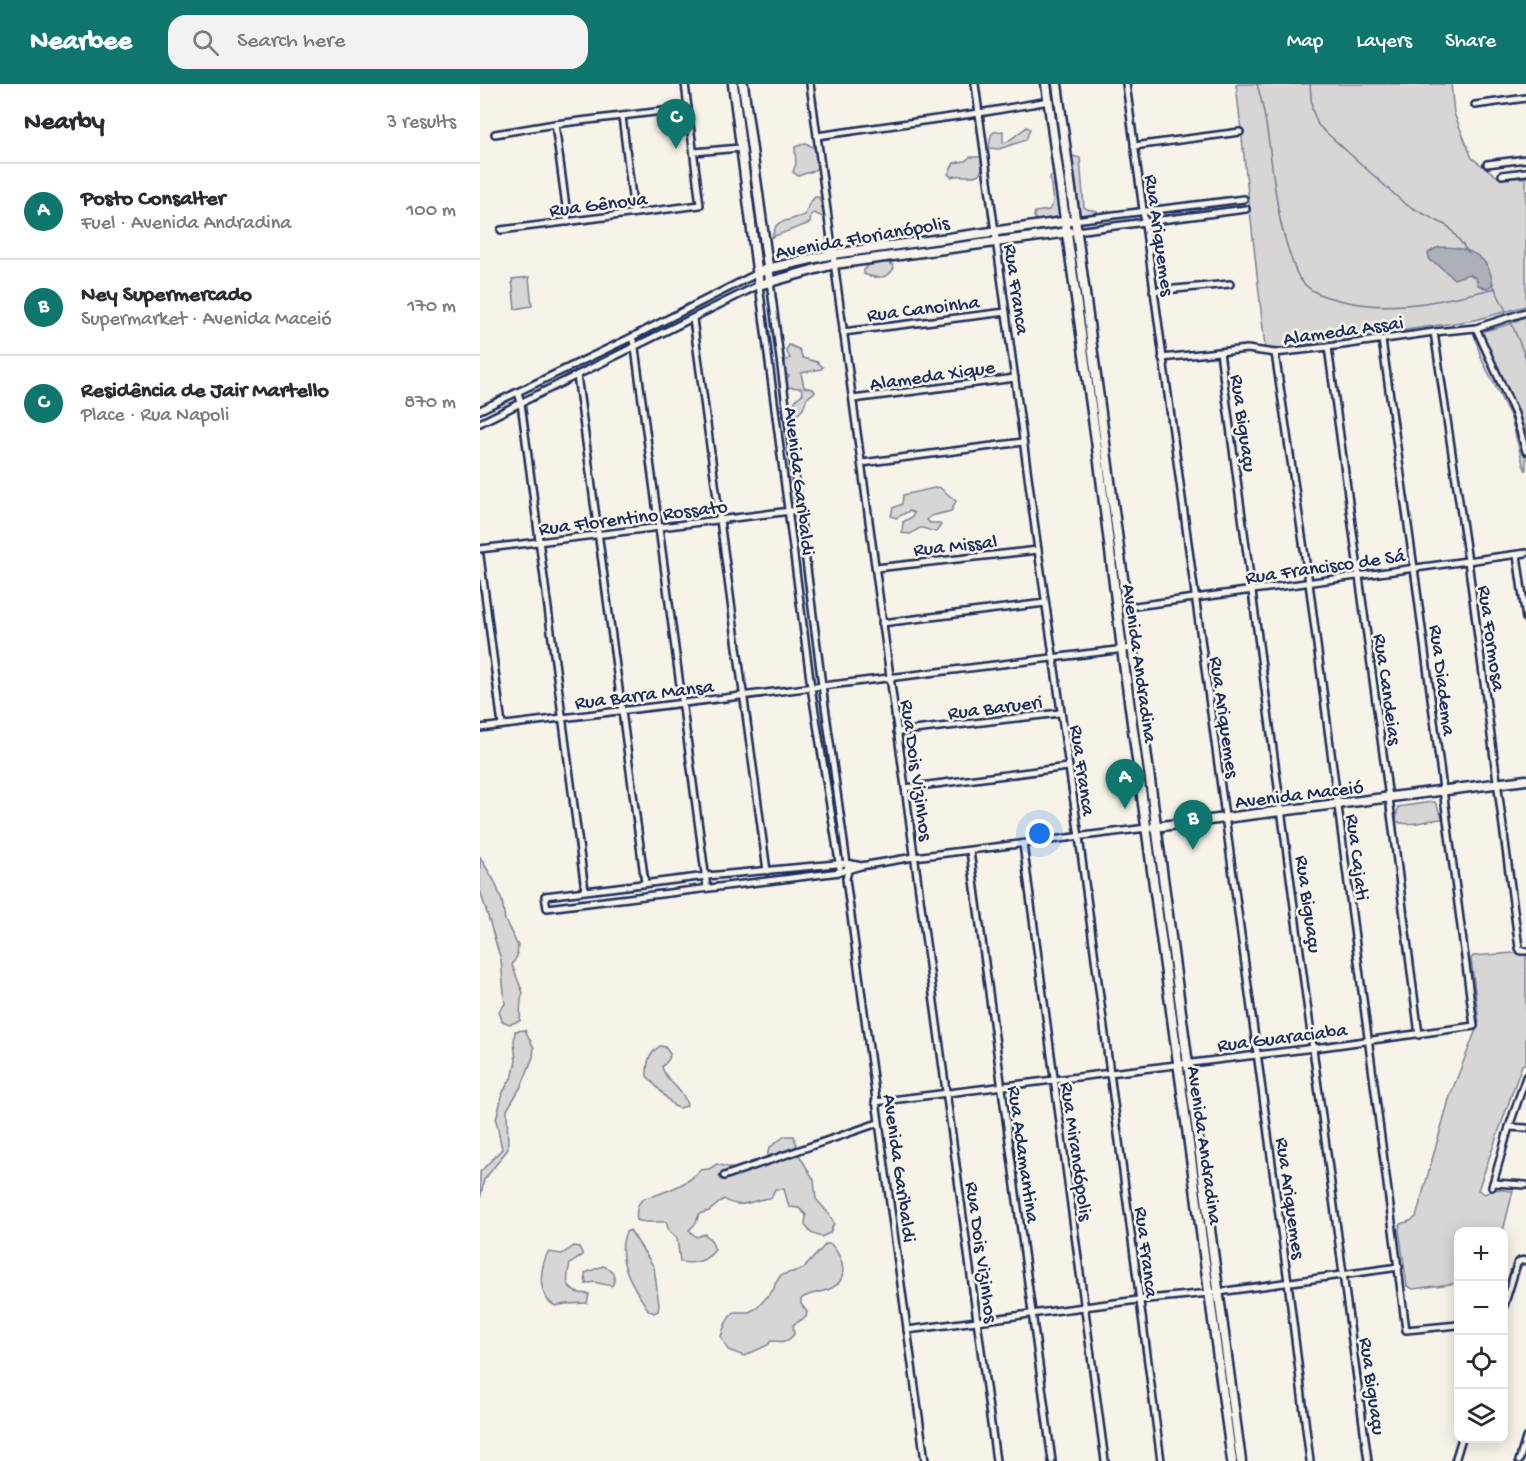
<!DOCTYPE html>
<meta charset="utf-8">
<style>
:root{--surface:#fff;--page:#f2f2f3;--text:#2b2b33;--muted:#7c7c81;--line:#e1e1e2;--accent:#0f766e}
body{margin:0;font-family:"Gochi Hand",sans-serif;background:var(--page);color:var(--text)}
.controls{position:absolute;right:18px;bottom:18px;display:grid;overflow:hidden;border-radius:12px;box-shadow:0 3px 15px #0003}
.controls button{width:54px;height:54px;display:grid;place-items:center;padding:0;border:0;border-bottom:2px solid var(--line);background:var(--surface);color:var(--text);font:30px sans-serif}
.you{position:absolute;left:560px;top:750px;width:21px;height:21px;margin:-15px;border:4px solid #fff;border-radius:50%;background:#1a73e8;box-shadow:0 0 0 9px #1a73e833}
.badge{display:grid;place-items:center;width:39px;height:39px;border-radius:50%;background:var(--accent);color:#fff;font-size:20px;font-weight:700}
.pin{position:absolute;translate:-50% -50px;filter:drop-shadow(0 2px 3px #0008)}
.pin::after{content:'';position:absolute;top:32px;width:21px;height:18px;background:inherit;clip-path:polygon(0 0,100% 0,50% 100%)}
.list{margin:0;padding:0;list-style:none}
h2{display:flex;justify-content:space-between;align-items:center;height:78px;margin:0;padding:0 24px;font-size:26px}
h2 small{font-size:20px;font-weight:400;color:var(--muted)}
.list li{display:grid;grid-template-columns:39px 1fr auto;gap:18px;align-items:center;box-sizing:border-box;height:96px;padding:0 24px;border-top:2px solid var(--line)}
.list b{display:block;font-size:22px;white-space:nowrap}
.list p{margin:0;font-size:20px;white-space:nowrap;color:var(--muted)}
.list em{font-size:20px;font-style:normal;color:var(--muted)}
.icon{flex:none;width:33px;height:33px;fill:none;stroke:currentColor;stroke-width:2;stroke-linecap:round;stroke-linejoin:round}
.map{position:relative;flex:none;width:1046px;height:1377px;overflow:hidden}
header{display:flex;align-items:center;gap:36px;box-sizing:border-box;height:84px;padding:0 30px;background:var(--accent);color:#fff}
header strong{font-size:28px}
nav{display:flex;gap:33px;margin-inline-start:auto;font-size:21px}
.search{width:420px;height:54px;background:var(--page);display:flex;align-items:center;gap:15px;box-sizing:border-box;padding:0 21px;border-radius:18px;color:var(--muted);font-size:22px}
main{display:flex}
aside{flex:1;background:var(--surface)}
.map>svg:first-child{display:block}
</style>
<header>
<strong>Nearbee</strong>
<div class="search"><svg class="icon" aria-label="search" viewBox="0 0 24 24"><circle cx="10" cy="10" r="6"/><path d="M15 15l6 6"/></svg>Search here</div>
<nav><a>Map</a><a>Layers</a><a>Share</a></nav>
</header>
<main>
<aside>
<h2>Nearby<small>3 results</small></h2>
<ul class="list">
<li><span class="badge">A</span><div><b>Posto Consalter</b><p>Fuel · Avenida Andradina</p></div><em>100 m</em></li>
<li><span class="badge">B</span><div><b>Ney Supermercado</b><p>Supermarket · Avenida Maceió</p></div><em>170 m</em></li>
<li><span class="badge">C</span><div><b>Residência de Jair Martello</b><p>Place · Rua Napoli</p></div><em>870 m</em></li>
</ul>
</aside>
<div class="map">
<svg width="1046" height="1377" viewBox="0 0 1046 1377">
<rect width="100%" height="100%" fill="#f7f3e8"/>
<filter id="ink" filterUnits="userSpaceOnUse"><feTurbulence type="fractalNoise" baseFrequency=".0167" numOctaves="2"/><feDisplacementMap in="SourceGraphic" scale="12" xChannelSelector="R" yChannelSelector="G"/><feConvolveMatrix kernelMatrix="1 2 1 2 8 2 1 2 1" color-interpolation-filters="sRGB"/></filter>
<g filter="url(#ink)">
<g fill="#d7d6d4" stroke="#798299" stroke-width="1.5">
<polygon points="756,0 971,0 974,29 992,74 1018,93 1046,94 1046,222 995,236 792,265 785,263"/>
<polygon points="547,43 550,45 546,56 519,65 509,64 511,51 514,48 523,47 523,59 527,58"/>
<polygon points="326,59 337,66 339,72 338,83 333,87 318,92 313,88 316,80 315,63"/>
<polygon points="593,72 600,74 604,123 607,125 617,127 618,131 603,134 597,131 590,78"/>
<path d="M490 73H500L503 76C504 101 485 88 471 93L468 90 474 79 485 77Z"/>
<polygon points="575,88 583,131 580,134 558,140 554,132 555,128 569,126 573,119 570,93"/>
<polygon points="335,113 339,113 345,134 334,129 331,131 330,139 292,153 296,142 299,139 325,131 329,120"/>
<path d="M406 178 413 181 414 184C407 196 396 195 384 190V186L390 180Z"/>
<polygon points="49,193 52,222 35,225 32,195"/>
<polygon points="1046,232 1046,387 1043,380 1031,334 1001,274 994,250 1030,240"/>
<polygon points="309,261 319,265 323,274 337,278 343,283 341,285 321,289 324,303 333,305 335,308 327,314 323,325 318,330 312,328 311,324 317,314 323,310 321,304 305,303 305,297 309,292 303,288 305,277 310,274 306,266"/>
<path d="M459 403 476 417 471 427 451 432 447 436 450 439H459L461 441 456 448C450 448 445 443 441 444 437 444 434 449 430 450L422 449 423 438 432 433 434 429 429 427 416 434 411 432 413 424 422 420 423 411Z"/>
<path d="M952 718H955L963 735C949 735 928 744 916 737L918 723Z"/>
<path d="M0 773 15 798 22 817 25 836 38 862 37 872 32 881 43 909C39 918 41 926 40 937L30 940 22 937 19 927 25 920 21 876 0 806Z"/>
<polygon points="1034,869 1046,869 1046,979 1042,981 998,1106 1005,1110 1014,1105 1033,1107 1023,1147 978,1148 978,1199 933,1205 927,1202 919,1145 920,1140 930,1137 936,1133 970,1012 999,938 991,875 993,872"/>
<polygon points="45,946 54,964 53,973 42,1001 27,1026 28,1065 4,1096 0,1115 0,1088 22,1065 16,1036 23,1008 33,991 36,977 34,958 35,947"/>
<path d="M180 962 185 963 190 970 189 975 182 983C186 999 205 1005 207 1022L199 1024 194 1022 167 992C167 978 168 970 180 962Z"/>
<path d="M305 1052H314L319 1071 334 1096 336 1115 349 1130 354 1139 350 1149 341 1153 331 1149 325 1141 326 1131 319 1124 309 1123 304 1105H295L291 1114C272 1115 261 1127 244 1115L229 1127 219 1130 216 1139 209 1146 216 1153 225 1150 231 1156 235 1166C225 1178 216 1180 200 1178L197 1154 189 1147 186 1138C175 1137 167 1140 157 1136 156 1129 156 1122 161 1117 166 1112 173 1112 179 1110 193 1105 211 1098 220 1086L229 1085 237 1080 254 1085 287 1073 289 1064Z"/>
<path d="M150 1146 174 1183 179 1221 178 1227 174 1229 169 1227C154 1204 134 1176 146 1148Z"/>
<path d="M346 1160H351C364 1175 371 1198 347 1206 338 1209 329 1209 321 1215V1220L327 1228 326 1233 313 1241 314 1250C308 1259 301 1258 291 1257L288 1261 264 1272 248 1266 241 1253C243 1244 247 1235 254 1228H269L277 1224 294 1205 295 1200 301 1191 323 1185Z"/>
<path d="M94 1162 99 1163 103 1171 90 1180C87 1190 84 1206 99 1209 103 1210 106 1209 109 1210L107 1219 85 1220 76 1222C56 1213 60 1184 68 1168L82 1170Z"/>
<path d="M123 1182C133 1185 137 1193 132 1202L114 1198 106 1200 105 1189Z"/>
</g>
<path fill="#acb0b9" stroke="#727c95" stroke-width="1.5" d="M964 163C991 164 1009 172 1013 200L1007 205 998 201 996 194 989 190 974 195 957 180 950 177 948 169 956 164Z"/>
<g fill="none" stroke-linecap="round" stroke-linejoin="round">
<g stroke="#727c95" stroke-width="1.5">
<path d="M777 0C790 44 791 90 800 135 802 146 814 187 820 195 831 210 846 213 863 217 915 229 965 216 1016 204"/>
<polyline points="830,0 832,25 838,41 925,120 969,143 989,169"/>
<polyline points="1012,199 1026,227"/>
<polyline points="1030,236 1046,274"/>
</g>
<defs>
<g id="street">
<polyline points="330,0 516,1377"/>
<polyline points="495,0 558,466 599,753 681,1377"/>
<polyline points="646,0 808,1198 830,1377"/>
<polyline points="995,21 1046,14"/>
<polyline points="142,32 154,129"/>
<polyline points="75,40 88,138"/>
<polyline points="15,50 75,40 208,24"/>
<polyline points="337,52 499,29 569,17"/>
<polyline points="654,62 760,48"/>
<polyline points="214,68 260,64"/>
<polyline points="1007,80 1046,75"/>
<polyline points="1022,91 1046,88"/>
<polyline points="594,136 764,115"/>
<polyline points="21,146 220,121 205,0"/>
<polyline points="596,147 766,125"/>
<polyline points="290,197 342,601 368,787 366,795 445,1377"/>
<polyline points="673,207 750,200"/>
<polyline points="213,235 287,787"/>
<polyline points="996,244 1035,330 1046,367"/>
<polyline points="363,248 526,228"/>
<polyline points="954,248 988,477 1039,864 1041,867 1046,867"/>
<polyline points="152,253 155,264 227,804"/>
<polyline points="848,263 909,714 939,951"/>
<polyline points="740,268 888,1377"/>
<polyline points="795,269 829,499 926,1246 978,1241"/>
<polyline points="682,274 767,265 795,269 848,263 954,248 996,244 1046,228"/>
<polyline points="97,291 165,799"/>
<polyline points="38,308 41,319 105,806"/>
<polyline points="373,315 535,294"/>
<polyline points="0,326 152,253 278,189"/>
<polyline points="0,339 279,201 331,603 360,784"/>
<polyline points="382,379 543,358"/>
<polyline points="0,465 319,426"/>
<polyline points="1037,471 1046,535"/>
<polyline points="0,472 22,641"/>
<polyline points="396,484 558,466"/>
<polyline points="648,523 1046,469"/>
<polyline points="402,539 565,519"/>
<polyline points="0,644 653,564"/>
<polyline points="417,648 580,629"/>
<polyline points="425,704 588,683"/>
<polyline points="543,760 625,1377"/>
<polyline points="490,767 572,1377"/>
<polyline points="381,782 367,779 227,792 65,812 67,824 360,788 381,782 434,773 667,744"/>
<polyline points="395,1018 834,964 994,942 934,484 902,256"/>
<polyline points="1029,1043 1046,1044"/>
<polyline points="244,1092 398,1039"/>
<polyline points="1013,1099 1046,1101"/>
<polyline points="1012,1103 1029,1043 1046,993"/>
<polyline points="1024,1222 1037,1180 1040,1177 1046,1176"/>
<polyline points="427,1246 658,1216 739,1208 919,1183"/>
<polyline points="975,1377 982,1354"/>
<polyline points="1039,1377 1046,1354"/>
</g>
<g id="secondary">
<polyline points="253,0 279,201 354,180 589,148"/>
<polyline points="263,0 290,197"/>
<polyline points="566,0 619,378 642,565 752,1377"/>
<polyline points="577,0 761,1377"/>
<polyline points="278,189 287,185 353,170 590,137"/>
<polyline points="674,743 1046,696"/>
</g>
</defs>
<use href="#street" stroke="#1b2f5e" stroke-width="10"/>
<use href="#secondary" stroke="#1b2f5e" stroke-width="13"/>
<use href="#street" stroke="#f7f3e8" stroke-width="5"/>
<use href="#secondary" stroke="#f7f3e8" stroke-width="8"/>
</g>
</g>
<g text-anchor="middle" stroke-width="5" stroke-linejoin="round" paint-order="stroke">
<g font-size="20" fill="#1b2f5e" stroke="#f7f3e8">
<text transform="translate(118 119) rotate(-7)" y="7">Rua Gênova</text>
<text transform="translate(681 151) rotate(82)" y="7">Rua Ariquemes</text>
<text transform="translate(382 152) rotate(-10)" y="7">Avenida Florianópolis</text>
<text transform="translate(538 205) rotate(82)" y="7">Rua Franca</text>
<text transform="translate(443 223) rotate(-7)" y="7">Rua Canoinha</text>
<text transform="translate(863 245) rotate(-8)" y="7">Alameda Assai</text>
<text transform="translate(452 290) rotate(-8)" y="7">Alameda Xique</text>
<text transform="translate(765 339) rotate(82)" y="7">Rua Biguaçu</text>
<text transform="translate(321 397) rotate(83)" y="7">Avenida Garibaldi</text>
<text transform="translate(153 432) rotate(-7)" y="7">Rua Florentino Rossato</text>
<text transform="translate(475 460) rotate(-6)" y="7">Rua Missal</text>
<text transform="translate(845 481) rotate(-8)" y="7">Rua Francisco de Sá</text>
<text transform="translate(1013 554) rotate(82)" y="7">Rua Formosa</text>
<text transform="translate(661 579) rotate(82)" y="7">Avenida Andradina</text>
<text transform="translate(964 596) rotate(83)" y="7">Rua Diadema</text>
<text transform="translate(909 605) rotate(82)" y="7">Rua Candeias</text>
<text transform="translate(164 609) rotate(-7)" y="7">Rua Barra Mansa</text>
<text transform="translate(515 622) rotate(-7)" y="7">Rua Barueri</text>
<text transform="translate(746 633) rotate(82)" y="7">Rua Ariquemes</text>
<text transform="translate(438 686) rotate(82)" y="7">Rua Dois Vizinhos</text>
<text transform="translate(604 686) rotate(82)" y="7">Rua Franca</text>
<text transform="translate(819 709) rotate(-7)" y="7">Avenida Maceió</text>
<text transform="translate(879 773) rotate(83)" y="7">Rua Cajati</text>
<text transform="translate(830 820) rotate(82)" y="7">Rua Biguaçu</text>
<text transform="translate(802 952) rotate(-7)" y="7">Rua Guaraciaba</text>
<text transform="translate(726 1061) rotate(82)" y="7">Avenida Andradina</text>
<text transform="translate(598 1067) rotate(82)" y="7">Rua Mirandópolis</text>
<text transform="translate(545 1070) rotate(82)" y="7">Rua Adamantina</text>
<text transform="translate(421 1084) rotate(82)" y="7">Avenida Garibaldi</text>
<text transform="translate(812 1114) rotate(82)" y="7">Rua Ariquemes</text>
<text transform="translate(503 1168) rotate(82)" y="7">Rua Dois Vizinhos</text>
<text transform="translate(668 1168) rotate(83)" y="7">Rua Franca</text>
<text transform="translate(894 1302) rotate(82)" y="7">Rua Biguaçu</text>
</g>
</g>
</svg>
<div class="controls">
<button>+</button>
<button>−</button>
<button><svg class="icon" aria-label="locate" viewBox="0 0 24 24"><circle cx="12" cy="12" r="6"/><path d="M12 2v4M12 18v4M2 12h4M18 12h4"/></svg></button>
<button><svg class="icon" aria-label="layers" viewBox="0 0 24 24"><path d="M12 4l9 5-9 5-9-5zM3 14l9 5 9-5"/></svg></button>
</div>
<div class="you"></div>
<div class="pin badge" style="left:645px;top:725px">A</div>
<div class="pin badge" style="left:713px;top:766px">B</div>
<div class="pin badge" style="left:196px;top:65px">C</div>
</div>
</main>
